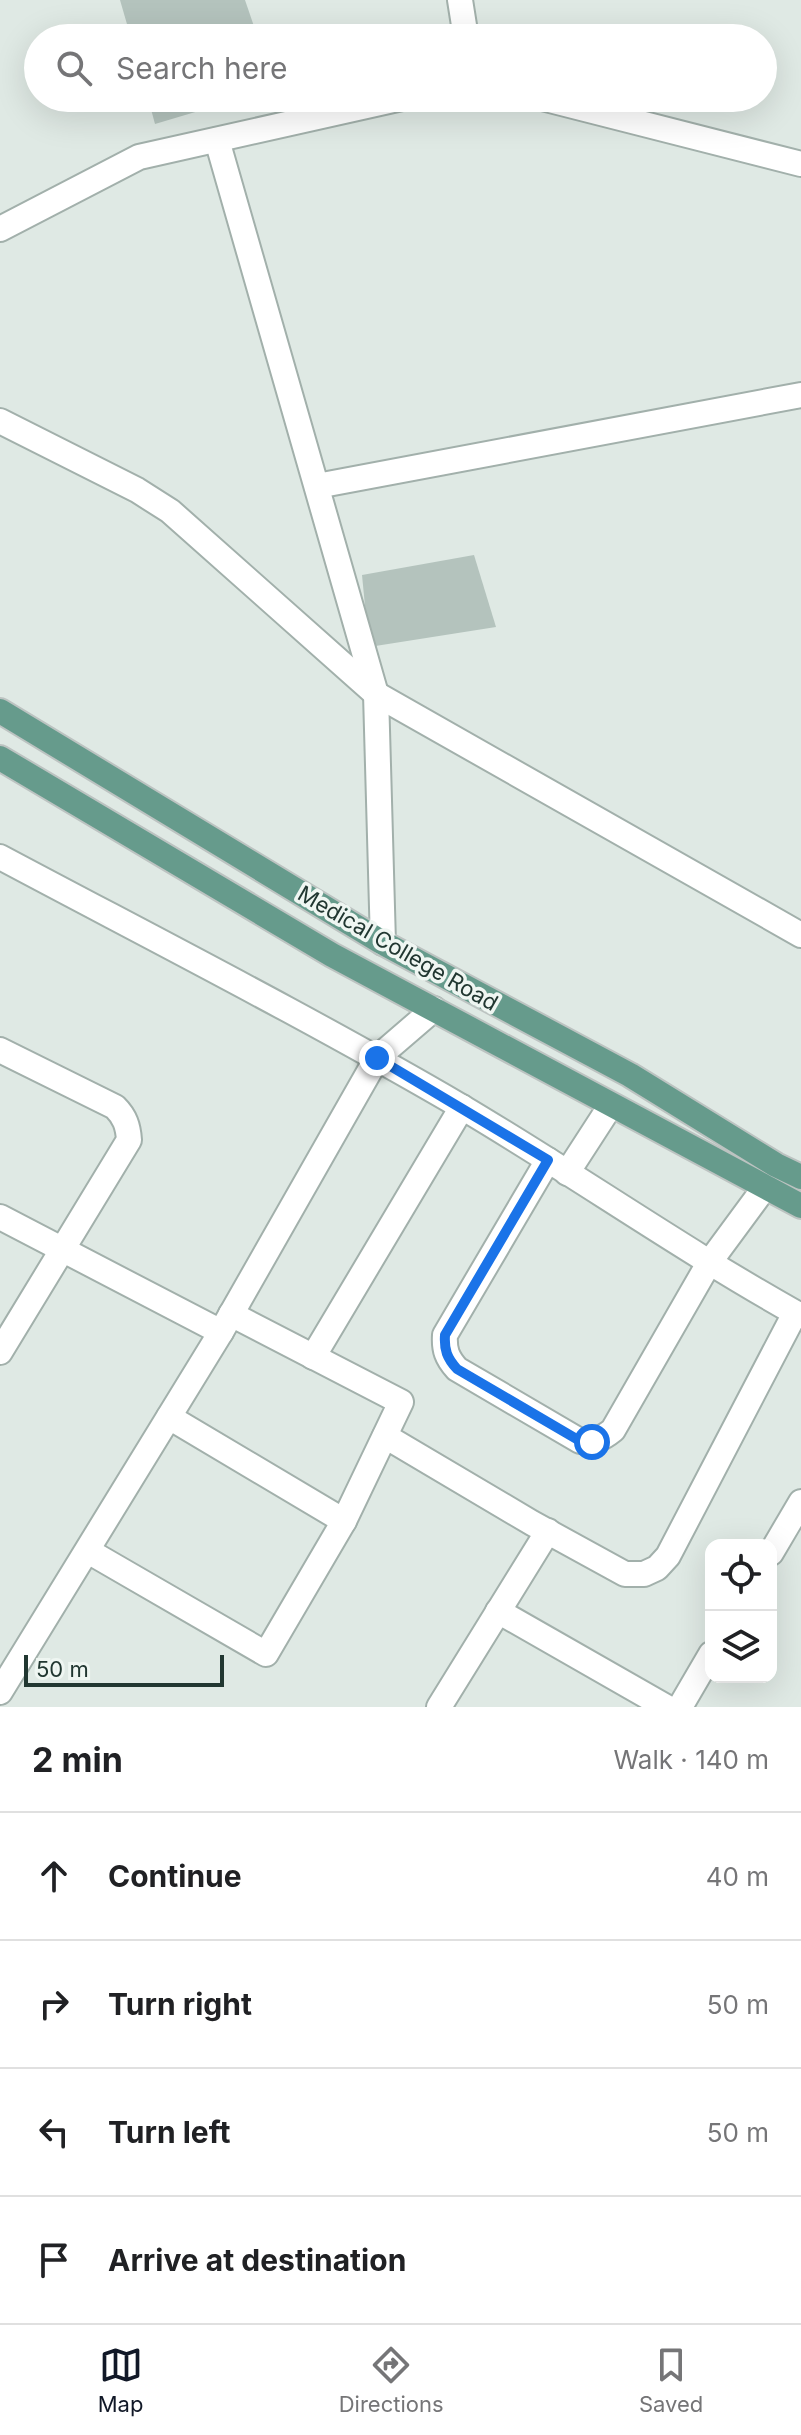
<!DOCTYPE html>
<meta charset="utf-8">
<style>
:root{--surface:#fff;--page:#f2f2f2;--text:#202124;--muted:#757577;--line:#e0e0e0;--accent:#111827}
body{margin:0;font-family:Inter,sans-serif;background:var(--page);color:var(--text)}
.controls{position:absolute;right:24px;bottom:24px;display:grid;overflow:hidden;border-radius:16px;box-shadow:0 8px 32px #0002}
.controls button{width:72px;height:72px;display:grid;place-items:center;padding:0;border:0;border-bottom:2px solid var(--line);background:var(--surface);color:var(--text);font:40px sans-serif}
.scale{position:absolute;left:24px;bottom:20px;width:200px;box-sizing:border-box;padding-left:8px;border:4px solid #213731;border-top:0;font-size:22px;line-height:28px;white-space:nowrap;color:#213731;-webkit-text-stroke:6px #eff6f2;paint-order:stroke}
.stop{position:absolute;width:24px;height:24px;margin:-18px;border:6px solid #1a73e8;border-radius:50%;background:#fff}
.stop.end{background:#1a73e8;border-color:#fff;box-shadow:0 2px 8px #0008}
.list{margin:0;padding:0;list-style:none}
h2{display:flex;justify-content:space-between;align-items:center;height:104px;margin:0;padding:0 32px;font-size:34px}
h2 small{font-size:26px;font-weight:400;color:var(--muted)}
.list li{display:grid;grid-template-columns:52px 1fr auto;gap:24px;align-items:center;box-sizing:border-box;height:128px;padding:0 32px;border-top:2px solid var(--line)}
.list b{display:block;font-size:30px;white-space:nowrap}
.list em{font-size:26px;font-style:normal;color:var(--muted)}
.icon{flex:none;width:44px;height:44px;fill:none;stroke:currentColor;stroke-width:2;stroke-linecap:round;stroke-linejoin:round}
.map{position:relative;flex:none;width:801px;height:1707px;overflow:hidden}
.search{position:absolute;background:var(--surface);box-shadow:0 8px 32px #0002;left:24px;right:24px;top:24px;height:88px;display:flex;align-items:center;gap:20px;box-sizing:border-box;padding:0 28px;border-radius:44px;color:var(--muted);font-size:30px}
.sheet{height:616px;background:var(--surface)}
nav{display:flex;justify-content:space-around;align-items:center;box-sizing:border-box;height:112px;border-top:2px solid var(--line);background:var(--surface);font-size:22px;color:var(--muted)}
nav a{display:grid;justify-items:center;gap:4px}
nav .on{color:var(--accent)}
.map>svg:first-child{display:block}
</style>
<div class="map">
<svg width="801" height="1707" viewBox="0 0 801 1707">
<rect width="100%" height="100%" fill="#dfe9e4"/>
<g fill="#b4c3bd">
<polygon points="120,0 245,0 258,38 131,38"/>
<polygon points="148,98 239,98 239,99 155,124"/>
<polygon points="474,555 496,627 369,647 362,575"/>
</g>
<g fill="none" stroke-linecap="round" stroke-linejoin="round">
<defs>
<g id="minor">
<polyline points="460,0 466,38"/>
<polyline points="542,98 801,164"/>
<polyline points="217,140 376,694 383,943"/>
<polyline points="0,229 139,157 402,98"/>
<polyline points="0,421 137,490 170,511 376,694 801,935"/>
<polyline points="317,486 801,395"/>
<path d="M0 857C154 939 309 1018 460 1106 575 1174 684 1251 801 1316"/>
<path d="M0 1050 115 1107C125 1117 128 1126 129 1140L0 1352"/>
<path d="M548 1160 445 1335C444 1350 447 1358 457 1369L580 1441C594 1442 602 1439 613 1430L709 1263 765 1187"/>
<polyline points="567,1173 611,1105"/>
<polyline points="0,1217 221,1332"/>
<polyline points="313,1357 462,1107"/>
<polyline points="169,1417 344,1521 401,1402 231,1314"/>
<polyline points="385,1436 532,1523 625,1574 644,1574 657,1568 668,1556 795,1313"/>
<polyline points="88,1551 266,1654 344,1521"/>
<polyline points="771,1553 801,1502"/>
<polyline points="498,1611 666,1707"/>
<polyline points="0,1692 221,1332 377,1058 434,1009"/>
<polyline points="439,1707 548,1531"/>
<polyline points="680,1707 711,1654"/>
</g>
<g id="major">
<polyline points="0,711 383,943 630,1075 776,1165 801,1177"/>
<polyline points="0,758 332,955 801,1206"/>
</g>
</defs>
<use href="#minor" stroke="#a2b0ab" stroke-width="28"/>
<use href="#major" stroke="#bcc3c1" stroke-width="28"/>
<use href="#minor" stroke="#fff" stroke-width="24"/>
<use href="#major" stroke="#669b8c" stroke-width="24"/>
</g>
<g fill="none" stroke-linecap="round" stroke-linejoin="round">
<path stroke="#1a73e8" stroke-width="10" d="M377 1058 548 1160 445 1335C444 1350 447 1358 457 1369L580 1441 592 1442"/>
</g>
<g text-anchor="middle" stroke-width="7" stroke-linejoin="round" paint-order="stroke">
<g font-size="22" fill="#213731" stroke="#eff6f2">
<text transform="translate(398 948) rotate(30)" y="8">Medical College Road</text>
</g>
</g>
</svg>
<div class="controls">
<button><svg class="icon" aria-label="locate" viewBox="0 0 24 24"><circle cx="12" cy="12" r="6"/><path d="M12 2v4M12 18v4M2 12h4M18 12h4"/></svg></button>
<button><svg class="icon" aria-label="layers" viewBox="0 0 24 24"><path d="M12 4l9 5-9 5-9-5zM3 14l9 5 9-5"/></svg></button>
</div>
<div class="scale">50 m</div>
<div class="stop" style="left:592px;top:1442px"></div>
<div class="stop end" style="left:377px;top:1058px"></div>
<div class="search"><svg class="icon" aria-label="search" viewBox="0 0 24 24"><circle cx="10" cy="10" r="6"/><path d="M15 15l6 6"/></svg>Search here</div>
</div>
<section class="sheet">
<h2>2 min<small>Walk · 140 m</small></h2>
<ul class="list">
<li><svg class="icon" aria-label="ahead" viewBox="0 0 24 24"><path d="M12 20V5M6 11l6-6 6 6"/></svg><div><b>Continue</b></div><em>40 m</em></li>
<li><svg class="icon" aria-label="right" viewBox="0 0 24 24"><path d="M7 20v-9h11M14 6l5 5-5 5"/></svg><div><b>Turn right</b></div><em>50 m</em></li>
<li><svg class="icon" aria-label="left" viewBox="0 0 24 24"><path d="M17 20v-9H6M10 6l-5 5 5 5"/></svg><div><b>Turn left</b></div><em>50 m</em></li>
<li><svg class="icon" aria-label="arrive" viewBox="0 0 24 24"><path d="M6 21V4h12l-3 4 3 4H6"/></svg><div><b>Arrive at destination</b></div></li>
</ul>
</section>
<nav>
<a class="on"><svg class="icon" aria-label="map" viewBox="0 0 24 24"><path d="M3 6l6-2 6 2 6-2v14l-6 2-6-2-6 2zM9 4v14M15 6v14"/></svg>Map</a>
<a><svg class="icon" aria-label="directions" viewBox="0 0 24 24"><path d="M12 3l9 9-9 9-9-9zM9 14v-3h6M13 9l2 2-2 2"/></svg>Directions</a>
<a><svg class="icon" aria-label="saved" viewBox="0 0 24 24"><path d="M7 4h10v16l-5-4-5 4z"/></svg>Saved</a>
</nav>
